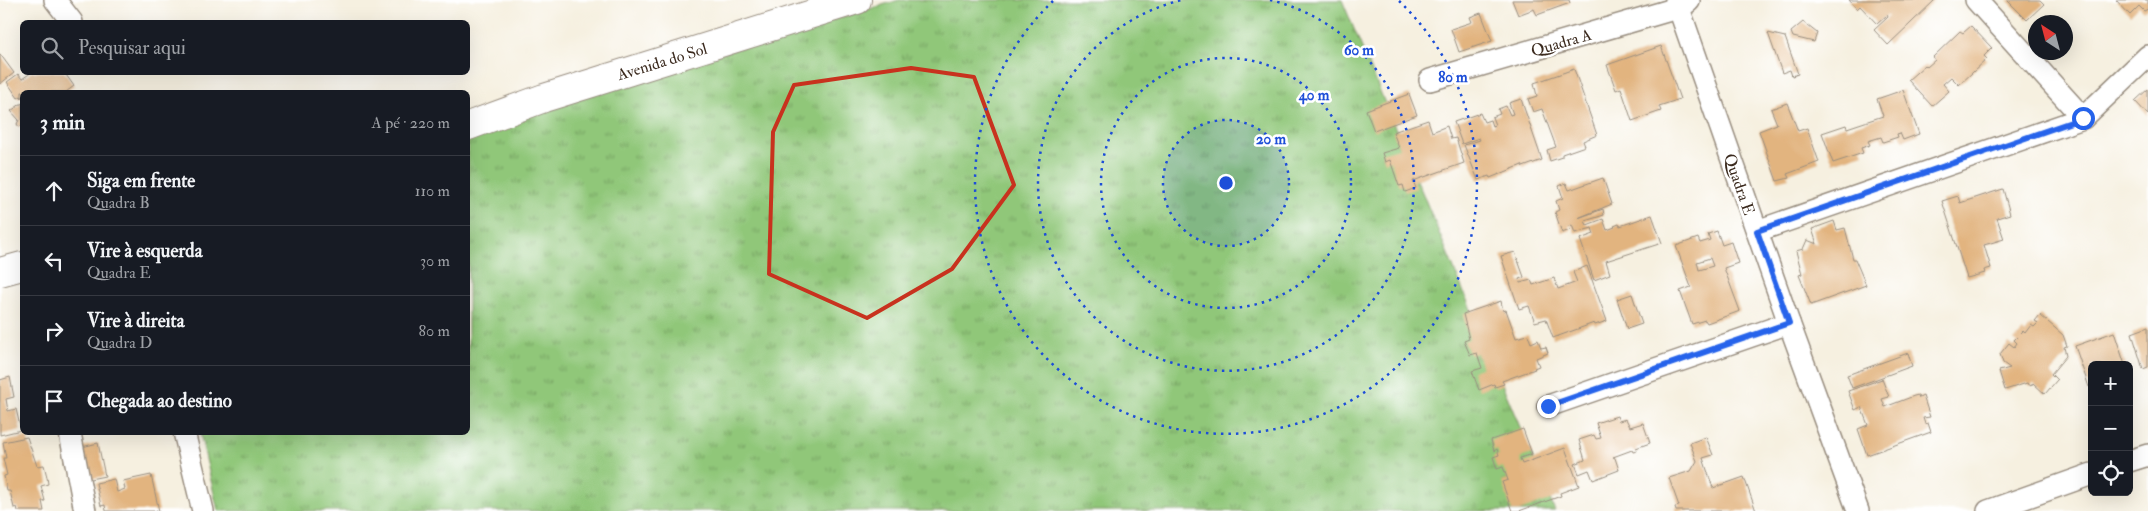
<!DOCTYPE html>
<html lang="pt">
<meta charset="utf-8">
<style>
:root{--surface:#171b24;--page:#20242c;--text:#f1f3f6;--muted:#9ea1a6;--line:#363941}
body{margin:0;font-family:"IM FELL Double Pica",serif;background:var(--page);color:var(--text)}
.controls{position:absolute;right:15px;bottom:15px;display:grid;overflow:hidden;border-radius:8px;box-shadow:0 5px 20px #0002}
.controls button{width:45px;height:45px;display:grid;place-items:center;padding:0;border:0;border-bottom:1px solid var(--line);background:var(--surface);color:var(--text);font:25px sans-serif}
.compass{position:absolute;left:2028px;top:15px;width:45px;height:45px;border-radius:50%;background:var(--surface);box-shadow:0 5px 20px #0002;rotate:324deg}
.stop{position:absolute;width:15px;height:15px;margin:-11px;border:4px solid #2563eb;border-radius:50%;background:#fff}
.stop.end{background:#2563eb;border-color:#fff;box-shadow:0 1px 5px #0008}
.list{margin:0;padding:0;list-style:none}
h2{display:flex;justify-content:space-between;align-items:center;height:65px;margin:0;padding:0 20px;font-size:21px}
h2 small{font-size:16px;font-weight:400;color:var(--muted)}
.list li{display:grid;grid-template-columns:32px 1fr auto;gap:15px;align-items:center;box-sizing:border-box;height:70px;padding:0 20px;border-top:1px solid var(--line)}
.list b{display:block;font-size:19px;white-space:nowrap}
.list p{margin:0;font-size:16px;white-space:nowrap;color:var(--muted)}
.list em{font-size:16px;font-style:normal;color:var(--muted)}
.icon{flex:none;width:28px;height:28px;fill:none;stroke:currentColor;stroke-width:2;stroke-linecap:round;stroke-linejoin:round}
.map{position:relative;flex:none;width:2148px;height:511px;overflow:hidden}
.search{position:absolute;background:var(--surface);box-shadow:0 5px 20px #0002;left:20px;top:20px;width:450px;height:55px;display:flex;align-items:center;gap:12px;box-sizing:border-box;padding:0 18px;border-radius:8px;color:var(--muted);font-size:19px}
.panel{position:absolute;background:var(--surface);box-shadow:0 5px 20px #0002;left:20px;top:90px;width:450px;height:345px;border-radius:8px}
.map>svg:first-child{display:block}
</style>
<div class="map">
<svg width="2148" height="511" viewBox="0 0 2148 511">
<defs>
<pattern id="grass-tufts" width="24" height="20" patternUnits="userSpaceOnUse" patternTransform="scale(1.25)"><rect width="24" height="20" fill="#90c779"/><path d="M3 7l-1-3M5 7V3M7 7l1-3M15 17l-1-3M17 17v-4M19 17l1-3" fill="none" stroke="#77a263"/></pattern>
</defs>
<rect width="100%" height="100%" fill="#fff"/>
<filter id="ink" filterUnits="userSpaceOnUse"><feTurbulence type="fractalNoise" baseFrequency=".02" numOctaves="2"/><feDisplacementMap in="SourceGraphic" scale="10" xChannelSelector="R" yChannelSelector="G"/><feConvolveMatrix kernelMatrix="1 2 1 2 8 2 1 2 1" color-interpolation-filters="sRGB"/></filter>
<filter id="wash" filterUnits="userSpaceOnUse"><feTurbulence type="fractalNoise" baseFrequency=".0096" numOctaves="4" result="noise"/><feDisplacementMap in="SourceGraphic" scale="20" xChannelSelector="R" yChannelSelector="G"/><feGaussianBlur stdDeviation="1.12" result="paint"/><feColorMatrix in="noise" values="0 0 0 0 0 0 0 0 0 0 0 0 0 0 0 0 0 1.4 0 .05"/><feComposite in="paint" operator="in"/></filter>
<g filter="url(#wash)">
<rect width="100%" height="100%" fill="#f6f0e0"/>
<polygon fill="url(#grass-tufts)" stroke="#66784c" points="899,0 1342,0 1555,511 218,511 200,433 468,432 468,130"/>
<g id="blocks">
<g fill="#e2b47f" fill-rule="evenodd">
<polygon points="1512,0 1569,0 1570,3 1537,15 1534,9 1518,15"/>
<polygon points="1849,0 1935,0 1888,45 1874,30 1888,17 1887,15 1877,24 1860,6 1857,9"/>
<polygon points="2007,0 2040,0 2044,4 2027,20"/>
<polygon points="2116,0 2148,0 2148,9 2144,11 2139,6 2130,15"/>
<polygon points="1481,13 1492,41 1459,52 1451,29 1472,22 1470,17"/>
<polygon points="1803,22 1817,33 1814,42 1793,37 1791,32"/>
<polygon points="1971,26 1992,48 1984,56 1987,59 1959,85 1951,77 1943,84 1949,91 1932,106 1908,80 1925,65 1927,67 1935,60 1933,57 1960,31 1963,33"/>
<polygon points="1768,33 1785,37 1798,74 1792,76 1790,70 1782,73"/>
<polygon points="1661,46 1680,99 1659,106 1661,111 1632,121 1621,88 1616,90 1607,65"/>
<polygon points="0,54 14,73 0,84"/>
<polygon points="1574,69 1597,135 1583,141 1585,146 1562,154 1562,157 1550,161 1547,150 1556,147 1542,109 1533,112 1528,99 1537,96 1534,83"/>
<polygon points="32,72 64,72 74,86 66,92 22,92 22,98 21,96 18,98 7,82 18,74 22,79"/>
<polygon points="2148,89 2148,115 2135,101"/>
<polygon points="1903,90 1919,134 1903,140 1900,133 1897,134 1898,137 1883,142 1881,137 1868,141 1870,145 1861,148 1863,153 1833,163 1822,133 1846,125 1847,128 1883,116 1877,99"/>
<polygon points="1409,94 1417,115 1374,131 1366,110"/>
<polygon points="1521,99 1542,160 1523,167 1522,165 1490,178 1489,176 1478,180 1464,145 1480,140 1479,138 1462,144 1454,122 1480,113 1484,122 1490,120 1492,126 1495,125 1492,117 1500,114 1498,109 1506,106 1510,115 1513,114 1509,103"/>
<polygon points="22,103 22,125 19,127 17,124 19,120 11,111"/>
<polygon points="1787,103 1798,131 1807,128 1819,162 1787,174 1789,178 1777,181 1759,131 1777,124 1771,109"/>
<polygon points="1428,120 1432,132 1447,126 1451,139 1456,138 1464,163 1413,181 1416,188 1405,192 1403,185 1399,186 1390,160 1385,162 1382,153 1399,148 1393,132"/>
<polygon points="1603,178 1612,204 1578,218 1603,209 1604,215 1585,221 1587,225 1603,219 1607,230 1615,227 1614,226 1619,224 1620,226 1652,215 1662,243 1606,261 1610,274 1594,280 1580,239 1594,234 1592,228 1575,233 1572,225 1569,226 1570,230 1562,233 1555,212 1559,210 1556,201 1563,198 1559,186 1566,183 1569,190"/>
<polygon points="2003,189 2010,214 1997,218 2004,239 1984,245 1991,268 1984,270 1985,273 1967,278 1942,201 1958,196 1960,203"/>
<polygon points="1834,221 1837,230 1845,228 1853,259 1855,259 1866,285 1811,305 1799,275 1802,274 1796,251 1803,249 1807,240 1817,244 1812,229"/>
<path d="M1717 231 1722 245 1731 242 1738 263 1724 268 1740 311 1707 323 1705 320 1692 324 1680 291 1691 287 1676 246 1698 238 1700 243 1710 240 1708 234ZM1710 258 1713 266 1699 270 1697 262Z"/>
<polygon points="1515,252 1524,277 1519,279 1520,283 1531,280 1533,285 1554,278 1558,289 1577,282 1573,272 1587,266 1607,321 1595,325 1594,323 1553,338 1546,319 1535,322 1529,306 1519,309 1501,256"/>
<polygon points="1632,294 1642,324 1627,329 1617,299"/>
<polygon points="1501,301 1503,311 1506,310 1516,338 1528,335 1531,343 1538,340 1541,348 1546,347 1548,353 1536,358 1539,366 1534,368 1535,369 1502,381 1504,384 1495,387 1494,384 1479,390 1472,371 1482,368 1477,353 1470,355 1464,341 1469,339 1463,314"/>
<polygon points="2040,315 2063,335 2067,346 2064,347 2066,356 2051,374 2057,380 2045,394 2033,383 2031,386 2027,383 2005,390 1999,371 2010,368 2003,363 2000,354 2009,343 2014,347 2017,343 2014,340 2023,331 2025,333 2031,325 2034,327 2038,323 2035,321"/>
<polygon points="2148,327 2148,367 2143,369 2132,333"/>
<polygon points="2114,332 2125,365 2092,365 2092,386 2089,387 2075,346"/>
<polygon points="1908,353 1912,366 1852,388 1847,375"/>
<polygon points="10,377 14,397 6,399 8,411 16,409 21,430 0,435 0,380"/>
<polygon points="1882,379 1889,397 1882,399 1885,407 1914,396 1918,395 1919,398 1923,396 1930,417 1923,418 1925,424 1928,423 1931,432 1867,455 1858,429 1868,425 1861,407 1855,410 1848,391"/>
<polygon points="1617,416 1619,421 1626,419 1630,427 1643,423 1650,443 1636,448 1637,451 1633,452 1632,450 1613,457 1615,458 1619,470 1593,480 1589,470 1579,474 1575,464 1585,460 1579,440 1594,435 1596,439 1601,438 1596,423"/>
<polygon points="1523,429 1532,454 1520,458 1522,464 1565,448 1579,486 1560,493 1561,496 1519,511 1512,511 1502,482 1508,480 1503,467 1497,469 1493,457 1499,455 1497,449 1494,451 1491,440"/>
<polygon points="27,437 37,466 44,465 47,477 48,484 41,486 45,501 42,501 44,511 18,511 17,507 14,508 10,491 7,491 4,476 7,475 3,458 6,458 3,442"/>
<polygon points="1706,437 1713,455 1703,458 1713,488 1744,477 1756,511 1676,511 1675,507 1679,506 1669,478 1691,471 1697,461 1690,443"/>
<polygon points="98,443 105,476 85,480 78,448"/>
<polygon points="151,475 159,511 106,511 105,505 101,506 96,483 114,479 117,492 125,489 123,481"/>
</g>
</g>
</g>
<g filter="url(#ink)">
<use href="#blocks" fill-opacity="0" stroke="#988d7f" stroke-width="1"/>
<g fill="none" stroke-linecap="round" stroke-linejoin="round">
<defs>
<g id="minor">
<polyline points="55,0 72,22"/>
<polyline points="1676,0 1789,323 1858,511"/>
<polyline points="1976,0 2083,118"/>
<polyline points="1430,80 1667,11 1680,8 1689,1"/>
<polyline points="1757,231 2083,118 2148,56"/>
<polyline points="1548,406 1789,323"/>
<polyline points="184,432 203,511"/>
<polyline points="70,433 85,511"/>
<polyline points="2129,461 2148,455"/>
<polyline points="1988,511 2092,474"/>
</g>
<g id="tertiary">
<polyline points="468,126 544,98 857,0"/>
<polyline points="0,272 22,266"/>
</g>
</defs>
<use href="#minor" stroke="#988d7f" stroke-width="24"/>
<use href="#tertiary" stroke="#988d7f" stroke-width="30"/>
<use href="#minor" stroke="#fff" stroke-width="21"/>
<use href="#tertiary" stroke="#fff" stroke-width="28"/>
</g>
</g>
<g fill="none" stroke-linecap="round" stroke-linejoin="round" filter="url(#ink)">
<polyline stroke="#2563eb" stroke-width="6" points="1548,406 1789,323 1757,231 2083,118"/>
</g>
<path fill="none" stroke="#c8321e" stroke-width="4" stroke-linejoin="round" d="M911 68 974 77 1014 185 952 269 867 318 769 274 773 132 794 85Z"/>
<circle cx="1226" cy="183" r="63" fill="#1d4ed8" fill-opacity=".12"/>
<g fill="none" stroke="#1d4ed8" stroke-width="2.5" stroke-dasharray="2.5 5">
<circle cx="1226" cy="183" r="63"/>
<circle cx="1226" cy="183" r="125"/>
<path d="M1270 0A188 188 0 1 1 1182 0"/>
<path d="M1399 1A251 251 0 1 1 1053 1"/>
</g>
<g text-anchor="middle" stroke-width="5" stroke-linejoin="round" paint-order="stroke">
<g font-size="16" fill="#3b2a1e" stroke="#fff">
<text transform="translate(1561 42) rotate(-16)" y="6">Quadra A</text>
<text transform="translate(662 61) rotate(-17)" y="6">Avenida do Sol</text>
<text transform="translate(1740 184) rotate(71)" y="6">Quadra E</text>
</g>
</g>
<circle cx="1226" cy="183" r="8" fill="#1d4ed8" stroke="#fff" stroke-width="2.5"/>
<g font-size="15" text-anchor="middle" font-weight="bold" fill="#1d4ed8" stroke="#fff" stroke-width="5" stroke-linejoin="round" paint-order="stroke">
<text x="1359" y="55">60 m</text>
<text x="1453" y="82">80 m</text>
<text x="1314" y="100">40 m</text>
<text x="1271" y="144">20 m</text>
</g>
</svg>
<div class="controls">
<button>+</button>
<button>−</button>
<button><svg class="icon" aria-label="locate" viewBox="0 0 24 24"><circle cx="12" cy="12" r="6"/><path d="M12 2v4M12 18v4M2 12h4M18 12h4"/></svg></button>
</div>
<svg class="compass" viewBox="-18 -18 36 36"><path d="M0-13l5 13h-10z" fill="#e53935"/><path d="M0 13l5-13h-10z" fill="#9ea1a6"/></svg>
<div class="stop" style="left:2083px;top:118px"></div>
<div class="stop end" style="left:1548px;top:406px"></div>
<div class="search"><svg class="icon" aria-label="search" viewBox="0 0 24 24"><circle cx="10" cy="10" r="6"/><path d="M15 15l6 6"/></svg>Pesquisar aqui</div>
<section class="panel">
<h2>3 min<small>A pé · 220 m</small></h2>
<ul class="list">
<li><svg class="icon" aria-label="ahead" viewBox="0 0 24 24"><path d="M12 20V5M6 11l6-6 6 6"/></svg><div><b>Siga em frente</b><p>Quadra B</p></div><em>110 m</em></li>
<li><svg class="icon" aria-label="left" viewBox="0 0 24 24"><path d="M17 20v-9H6M10 6l-5 5 5 5"/></svg><div><b>Vire à esquerda</b><p>Quadra E</p></div><em>30 m</em></li>
<li><svg class="icon" aria-label="right" viewBox="0 0 24 24"><path d="M7 20v-9h11M14 6l5 5-5 5"/></svg><div><b>Vire à direita</b><p>Quadra D</p></div><em>80 m</em></li>
<li><svg class="icon" aria-label="arrive" viewBox="0 0 24 24"><path d="M6 21V4h12l-3 4 3 4H6"/></svg><div><b>Chegada ao destino</b></div></li>
</ul>
</section>
</div>
